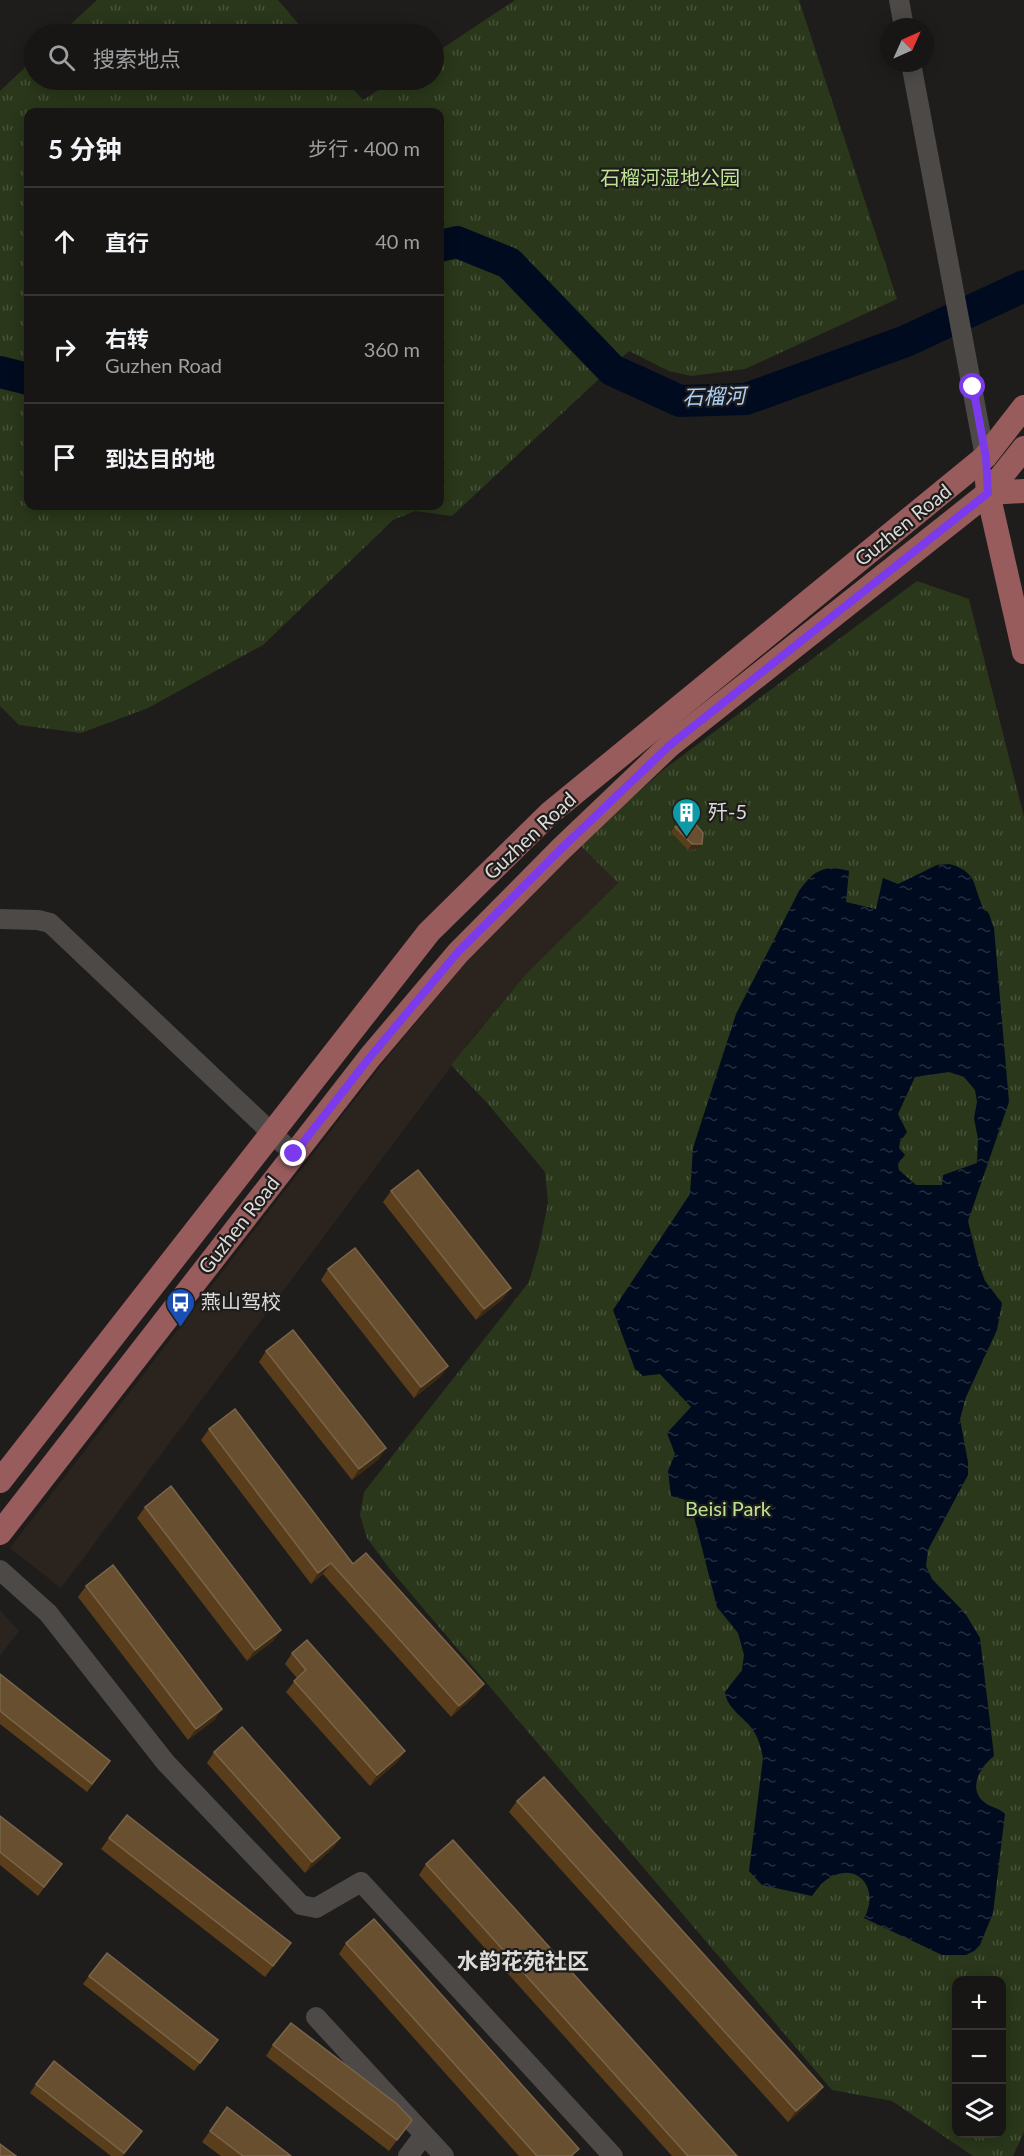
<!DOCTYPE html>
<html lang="zh">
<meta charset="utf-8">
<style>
:root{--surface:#171614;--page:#201f1d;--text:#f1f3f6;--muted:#9e9fa0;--line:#363534}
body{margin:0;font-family:Lato,"Noto Sans SC",sans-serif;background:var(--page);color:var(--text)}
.controls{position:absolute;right:18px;bottom:18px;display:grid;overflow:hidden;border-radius:12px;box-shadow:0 3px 15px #0003}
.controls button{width:54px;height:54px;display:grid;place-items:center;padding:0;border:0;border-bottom:2px solid var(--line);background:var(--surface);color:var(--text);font:30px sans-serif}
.compass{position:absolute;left:880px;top:18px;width:54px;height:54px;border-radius:50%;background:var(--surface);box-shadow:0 3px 15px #0003;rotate:45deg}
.stop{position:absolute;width:18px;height:18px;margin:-14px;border:4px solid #7c3aed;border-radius:50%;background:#fff}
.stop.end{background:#7c3aed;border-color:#fff;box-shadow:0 2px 6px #0008}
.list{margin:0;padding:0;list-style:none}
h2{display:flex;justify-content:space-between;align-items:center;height:78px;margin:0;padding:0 24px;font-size:26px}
h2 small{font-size:20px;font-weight:400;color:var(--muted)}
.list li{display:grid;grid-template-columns:39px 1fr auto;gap:18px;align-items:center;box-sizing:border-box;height:108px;padding:0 24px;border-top:2px solid var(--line)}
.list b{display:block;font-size:22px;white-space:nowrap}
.list p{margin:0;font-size:20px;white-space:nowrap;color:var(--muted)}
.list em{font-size:20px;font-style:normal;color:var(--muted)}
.icon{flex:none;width:33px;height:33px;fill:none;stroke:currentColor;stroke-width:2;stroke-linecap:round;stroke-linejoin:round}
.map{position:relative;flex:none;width:1024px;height:2156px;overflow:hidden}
.search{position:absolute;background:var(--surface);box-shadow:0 3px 15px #0003;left:24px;top:24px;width:420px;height:66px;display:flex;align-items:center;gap:15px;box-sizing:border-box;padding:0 21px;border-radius:33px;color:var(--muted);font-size:22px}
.panel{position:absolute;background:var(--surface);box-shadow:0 3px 15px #0003;left:24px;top:108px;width:420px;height:402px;border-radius:12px}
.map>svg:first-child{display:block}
</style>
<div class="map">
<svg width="1024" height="2156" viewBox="0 0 1024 2156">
<defs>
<pattern id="park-tufts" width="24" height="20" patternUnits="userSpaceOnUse" patternTransform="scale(1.5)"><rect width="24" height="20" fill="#2a371a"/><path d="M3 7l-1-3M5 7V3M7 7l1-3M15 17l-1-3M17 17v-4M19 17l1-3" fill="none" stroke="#48533b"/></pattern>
<pattern id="water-ripples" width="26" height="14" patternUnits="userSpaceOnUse" patternTransform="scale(1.5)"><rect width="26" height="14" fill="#000b1f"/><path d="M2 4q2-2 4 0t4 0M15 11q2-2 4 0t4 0" fill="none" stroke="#252e3f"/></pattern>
</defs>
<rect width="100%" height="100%" fill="#1f1d1b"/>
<g fill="#2b241e">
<polygon points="580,845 618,883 525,975 470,1041 61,1588 10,1548 386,1059 485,939"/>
<polygon points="0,1610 19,1631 0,1656"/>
</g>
<g fill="url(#park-tufts)" fill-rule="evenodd">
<polygon points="97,0 278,0 307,34 60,34"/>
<path d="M515 0H799L897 299 745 369 691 376 669 371 629 351 452 516 415 511 393 520 263 645 148 708 81 733 19 725 0 706V91L34 59V80H345L363 100 394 80H434V54ZM28 112H440V506H28Z"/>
<path d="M917 581 969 599 1024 817V2132L1013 2156H973L892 2101 832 2090 389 1568 367 1538 360 1515 364 1492 529 1282 539 1247 548 1203 545 1172 488 1104 451 1065 525 975 618 883 580 845 663 770ZM956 1980H1002V2134H956Z"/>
</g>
<path fill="url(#water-ripples)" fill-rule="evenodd" d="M949 864C975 871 973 882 981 903 982 908 987 910 989 914 991 919 992 924 994 928L1009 1102 968 1221 978 1262 985 1281 1002 1303 997 1330 966 1397 960 1419 968 1462V1475L928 1550 926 1566 932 1579 965 1613 980 1638 994 1756C981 1766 967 1788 984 1802 991 1808 998 1807 1005 1814L993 1913 980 1945 974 1951 966 1955H942L864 1918C879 1893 862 1863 833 1876 823 1880 818 1888 812 1896L762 1885 749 1871 763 1758C761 1748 759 1739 753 1730 744 1717 727 1709 725 1692L742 1670 744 1655 738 1633 717 1607 690 1501 671 1496 668 1471 675 1454 667 1433 691 1407 660 1374 643 1376 635 1369 613 1310 690 1194 693 1148 736 1014 799 891C814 870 824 864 849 871L846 902 876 909 883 878 898 884 937 865ZM949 1072 964 1077 975 1090 977 1102 974 1118 978 1139 977 1163 943 1175 942 1185H916L899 1170 898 1164 905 1155 899 1148 900 1142 907 1132 898 1114 915 1077Z"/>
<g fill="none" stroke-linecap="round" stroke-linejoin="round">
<g stroke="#000b1f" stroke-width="32">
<polyline points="440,246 457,242 509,263 612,370 680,401 746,399 906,341 1024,286"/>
<polyline points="0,372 28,379"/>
</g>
<g stroke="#4c4947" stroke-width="20">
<polyline points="899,0 904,27"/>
<polyline points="911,63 985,457"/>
<polyline points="0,919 38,920 50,923 294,1154"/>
<polyline points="0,1570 48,1613 166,1763 301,1905 316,1908 361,1882 613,2156"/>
<polyline points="316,2017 444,2156"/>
<polyline points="408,2156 424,2135"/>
</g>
<g stroke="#995c5d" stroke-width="24">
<polyline points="987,481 988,493 1024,652"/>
<polyline points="988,493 1024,491"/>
<polyline points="0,1481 429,932 550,813 985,457 1024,407"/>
<polyline points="0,1533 370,1057 458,953 561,849 670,745 988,493 1024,448"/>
</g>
</g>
<g fill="#5a3e1b">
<polygon points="688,815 698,849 688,850 671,832 675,827 682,824"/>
<polygon points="391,1191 503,1299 476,1320 383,1202"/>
<polygon points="328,1269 448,1366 440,1377 414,1398 321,1280"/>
<polygon points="266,1351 379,1459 352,1480 259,1362"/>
<polygon points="209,1429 484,1684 476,1695 451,1717 323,1574 311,1584 201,1440"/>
<polygon points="145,1507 281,1630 273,1641 247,1661 137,1518"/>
<polygon points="86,1586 222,1709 214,1720 188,1740 78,1597"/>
<polygon points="292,1653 405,1751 397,1762 370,1786 286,1692 297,1678 285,1664"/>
<polygon points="0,1674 110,1761 87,1792 0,1724"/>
<polygon points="214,1752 340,1838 332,1849 305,1873 207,1763"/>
<polygon points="517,1801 823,2087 815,2098 788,2122 509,1812"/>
<polygon points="0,1816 62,1864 38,1896 0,1865"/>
<polygon points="109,1838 291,1943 265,1977 101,1849"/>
<polygon points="426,1864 737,2156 672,2156 419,1875"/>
<polygon points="346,1943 574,2156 519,2156 339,1954"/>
<polygon points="89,1976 218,2040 194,2071 83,1984"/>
<polygon points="273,2045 412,2120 389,2151 266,2056"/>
<polygon points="36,2084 142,2131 123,2156 111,2156 30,2093"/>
<polygon points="227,2107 291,2156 221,2156 202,2142"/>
</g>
<g fill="#3c2a13">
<polygon points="692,844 702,844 698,849 688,850"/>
<polygon points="511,1288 503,1299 476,1320 484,1309"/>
<polygon points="448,1366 440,1377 414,1398 421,1387"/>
<polygon points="386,1448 379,1459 352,1480 359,1469"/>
<polygon points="331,1563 323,1574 311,1584 318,1573"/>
<polygon points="281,1630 273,1641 247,1661 255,1650"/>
<polygon points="484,1684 476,1695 451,1717 459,1706"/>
<polygon points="222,1709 214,1720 188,1740 196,1729"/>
<polygon points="405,1751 397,1762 370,1786 377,1775"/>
<polygon points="340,1838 332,1849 305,1873 312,1862"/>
<polygon points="823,2087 815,2098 788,2122 796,2111"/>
</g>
<g fill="#684f30" stroke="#7a654a" stroke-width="1.5">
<polygon points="688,815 703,833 702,844 692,844 675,827 683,823"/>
<polygon points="418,1170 511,1288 484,1309 391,1191"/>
<polygon points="355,1248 448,1366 421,1387 328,1269"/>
<polygon points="293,1330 386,1448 359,1469 266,1351"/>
<polygon points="235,1409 353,1564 366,1553 484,1684 459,1706 331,1563 318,1573 209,1429"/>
<polygon points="171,1486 281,1630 255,1650 145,1507"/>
<polygon points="113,1565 222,1709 196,1729 86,1586"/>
<polygon points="307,1640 405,1751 377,1775 294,1681 306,1670 292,1653"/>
<polygon points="0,1674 110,1761 92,1784 0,1711"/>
<polygon points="242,1727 340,1838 312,1862 214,1752"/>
<polygon points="544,1777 823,2087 796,2111 517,1801"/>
<polygon points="127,1815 291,1943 273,1966 109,1838"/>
<polygon points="0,1816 62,1864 44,1887 0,1852"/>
<polygon points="453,1840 737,2156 688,2156 426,1864"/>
<polygon points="374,1919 579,2149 571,2156 537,2156 346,1943"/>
<polygon points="107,1953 218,2040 200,2063 89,1976"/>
<polygon points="291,2023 397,2104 412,2120 397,2140 273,2045"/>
<polygon points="54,2061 142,2131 124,2153 36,2084"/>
<polygon points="227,2107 291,2156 243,2156 210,2131"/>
<polygon points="0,2144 16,2156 0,2156"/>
</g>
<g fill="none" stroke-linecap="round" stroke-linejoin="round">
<polyline stroke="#7c3aed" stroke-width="8" points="294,1154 370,1057 458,952 561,849 670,745 988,493 986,458 973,387"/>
</g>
<defs>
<symbol id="building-pin" viewBox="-11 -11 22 30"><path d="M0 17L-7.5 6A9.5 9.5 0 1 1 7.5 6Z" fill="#0f9aa8" stroke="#1f1d1b"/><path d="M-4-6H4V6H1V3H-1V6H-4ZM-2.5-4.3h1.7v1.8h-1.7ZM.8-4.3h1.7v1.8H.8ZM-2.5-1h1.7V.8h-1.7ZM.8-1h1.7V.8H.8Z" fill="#fff"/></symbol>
<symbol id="bus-pin" viewBox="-11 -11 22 30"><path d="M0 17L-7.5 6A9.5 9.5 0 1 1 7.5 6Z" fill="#1a4fb4" stroke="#1f1d1b"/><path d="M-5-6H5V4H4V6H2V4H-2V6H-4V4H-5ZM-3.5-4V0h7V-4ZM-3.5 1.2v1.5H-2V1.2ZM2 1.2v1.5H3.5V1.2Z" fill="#fff"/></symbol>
</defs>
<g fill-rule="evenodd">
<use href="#building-pin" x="670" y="796" width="33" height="45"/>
<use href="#bus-pin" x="164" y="1286" width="33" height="45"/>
</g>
<g text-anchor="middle" stroke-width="4.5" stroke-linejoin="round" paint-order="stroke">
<g font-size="20" fill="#bce392" stroke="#1f1d1b">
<text x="670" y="185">石榴河湿地公园</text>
<text x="728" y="1516">Beisi Park</text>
</g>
<g font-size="20" fill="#dcdbda" stroke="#1f1d1b">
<text transform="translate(903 525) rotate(-39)" y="7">Guzhen Road</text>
<text transform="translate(530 836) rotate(-43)" y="7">Guzhen Road</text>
<text transform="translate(239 1225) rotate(-52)" y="7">Guzhen Road</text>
</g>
<g font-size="20" fill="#dcdbda" stroke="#1f1d1b" text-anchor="start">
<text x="708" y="819">歼-5</text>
<text x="201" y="1309">燕山驾校</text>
</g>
<g font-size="21" font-style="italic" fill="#add1f9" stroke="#1f1d1b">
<text transform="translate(714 397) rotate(-2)" y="7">石榴河</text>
</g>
<g font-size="22" font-weight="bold" fill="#dcdbda" stroke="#1f1d1b">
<text x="523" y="1969">水韵花苑社区</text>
</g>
</g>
</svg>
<div class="controls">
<button>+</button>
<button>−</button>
<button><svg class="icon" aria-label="layers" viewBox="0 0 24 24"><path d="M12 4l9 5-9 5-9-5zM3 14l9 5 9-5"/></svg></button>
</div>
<svg class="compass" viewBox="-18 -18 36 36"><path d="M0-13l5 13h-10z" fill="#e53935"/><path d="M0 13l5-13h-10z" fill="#9e9fa0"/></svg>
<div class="stop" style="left:973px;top:387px"></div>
<div class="stop end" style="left:294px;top:1154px"></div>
<div class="search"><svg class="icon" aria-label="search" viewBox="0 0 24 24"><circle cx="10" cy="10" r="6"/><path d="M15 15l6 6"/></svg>搜索地点</div>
<section class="panel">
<h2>5 分钟<small>步行 · 400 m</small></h2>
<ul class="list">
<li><svg class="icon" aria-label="ahead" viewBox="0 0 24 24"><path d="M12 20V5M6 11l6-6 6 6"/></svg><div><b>直行</b></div><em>40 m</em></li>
<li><svg class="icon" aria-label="right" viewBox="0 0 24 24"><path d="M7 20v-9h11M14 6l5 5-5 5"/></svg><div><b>右转</b><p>Guzhen Road</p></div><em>360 m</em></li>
<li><svg class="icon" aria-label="arrive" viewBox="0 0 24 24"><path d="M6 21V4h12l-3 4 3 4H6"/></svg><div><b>到达目的地</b></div></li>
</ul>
</section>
</div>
